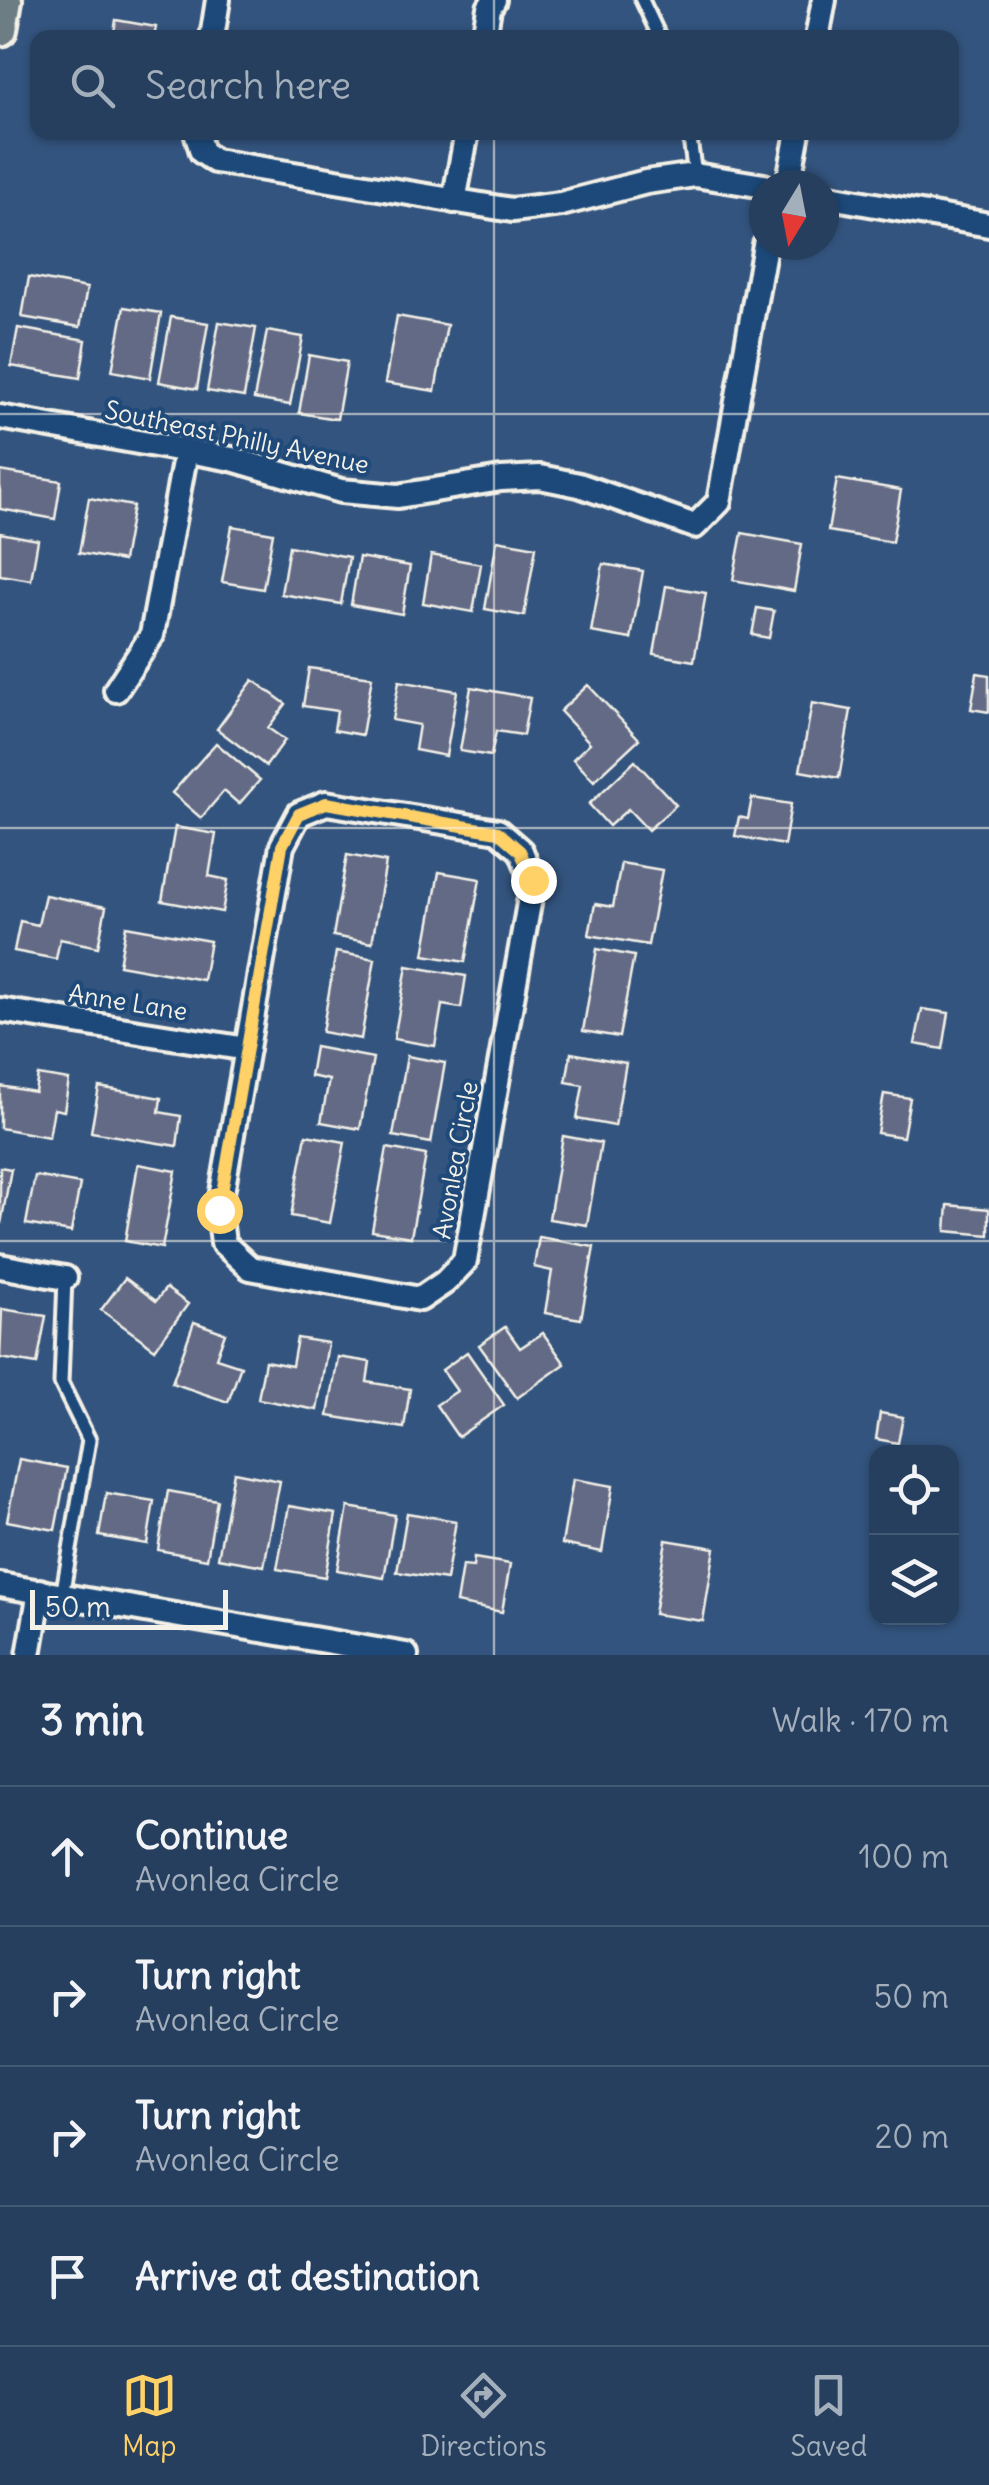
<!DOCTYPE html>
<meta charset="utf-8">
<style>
:root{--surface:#263f5e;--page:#324a67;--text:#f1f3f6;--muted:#a4afbc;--line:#425873;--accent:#ffd166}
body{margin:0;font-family:Delius,sans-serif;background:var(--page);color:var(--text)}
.controls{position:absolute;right:30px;bottom:30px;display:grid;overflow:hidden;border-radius:20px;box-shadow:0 2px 8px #0004}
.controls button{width:90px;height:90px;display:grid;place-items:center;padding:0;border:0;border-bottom:2px solid var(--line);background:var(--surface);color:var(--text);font:50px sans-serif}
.compass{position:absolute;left:749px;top:170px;width:90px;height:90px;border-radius:50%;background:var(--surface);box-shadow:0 2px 8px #0004;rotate:190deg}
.scale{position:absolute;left:30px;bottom:25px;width:198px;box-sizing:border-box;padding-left:10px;border:5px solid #f4f1e8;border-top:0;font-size:28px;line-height:35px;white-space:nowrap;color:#f4f1e8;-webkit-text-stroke:8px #1f4a7a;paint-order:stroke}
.stop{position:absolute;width:30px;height:30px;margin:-22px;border:8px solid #ffd166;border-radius:50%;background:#fff}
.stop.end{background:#ffd166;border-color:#fff;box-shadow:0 2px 10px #0008}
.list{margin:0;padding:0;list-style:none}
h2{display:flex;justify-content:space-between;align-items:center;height:130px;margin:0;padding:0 40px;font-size:42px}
h2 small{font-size:32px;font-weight:400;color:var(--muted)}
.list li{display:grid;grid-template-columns:65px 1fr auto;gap:30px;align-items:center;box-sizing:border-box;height:140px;padding:0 40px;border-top:2px solid var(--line)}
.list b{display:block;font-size:38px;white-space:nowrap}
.list p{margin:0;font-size:32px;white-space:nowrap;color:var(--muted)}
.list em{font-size:32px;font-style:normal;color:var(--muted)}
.icon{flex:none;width:55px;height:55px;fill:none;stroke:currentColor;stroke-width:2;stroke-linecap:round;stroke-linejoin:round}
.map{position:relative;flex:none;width:989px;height:1655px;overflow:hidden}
.search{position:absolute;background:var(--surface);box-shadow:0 2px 8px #0004;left:30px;right:30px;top:30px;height:110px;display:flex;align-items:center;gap:25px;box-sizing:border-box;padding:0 35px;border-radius:20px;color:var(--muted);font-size:38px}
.sheet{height:690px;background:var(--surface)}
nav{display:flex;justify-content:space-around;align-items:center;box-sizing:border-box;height:140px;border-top:2px solid var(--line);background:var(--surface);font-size:28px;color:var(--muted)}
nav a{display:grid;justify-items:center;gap:5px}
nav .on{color:var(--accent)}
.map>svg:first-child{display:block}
</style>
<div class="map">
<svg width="989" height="1655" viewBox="0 0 989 1655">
<rect width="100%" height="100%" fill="#33547e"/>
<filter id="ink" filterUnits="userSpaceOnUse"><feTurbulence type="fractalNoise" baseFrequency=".01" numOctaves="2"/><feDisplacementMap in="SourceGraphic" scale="20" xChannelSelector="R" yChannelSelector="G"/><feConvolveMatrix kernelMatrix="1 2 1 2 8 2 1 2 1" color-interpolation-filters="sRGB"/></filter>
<g filter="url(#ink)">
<g fill="#636b86" stroke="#f4f1e8" stroke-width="2.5">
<polygon points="116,20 156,27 154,38 113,38"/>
<polygon points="29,277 87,288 80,327 22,317"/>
<polygon points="124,307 161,313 150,378 112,371"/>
<polygon points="397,316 447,325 435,391 385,383"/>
<polygon points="171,317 208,323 197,389 159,382"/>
<polygon points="219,322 256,328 244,397 207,391"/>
<polygon points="18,328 86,340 80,378 11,366"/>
<polygon points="267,331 303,337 290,405 254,399"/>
<polygon points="309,355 347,362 337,419 299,413"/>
<polygon points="0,471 61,481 55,519 0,509"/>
<polygon points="837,479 901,490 892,542 828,531"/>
<polygon points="89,498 133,506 123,561 79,553"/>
<polygon points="232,526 273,533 263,589 222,582"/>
<polygon points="0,533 38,540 31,580 0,575"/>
<polygon points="742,533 802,544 794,591 733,580"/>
<polygon points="497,540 536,547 524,616 485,609"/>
<polygon points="289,546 349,557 341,604 281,594"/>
<polygon points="431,555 481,564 473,612 423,603"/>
<polygon points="359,557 410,566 402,614 351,605"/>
<polygon points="603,564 643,571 631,639 591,632"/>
<polygon points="666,586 706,593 694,661 654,654"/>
<polygon points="757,608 774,611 769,638 752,635"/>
<polygon points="309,668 372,677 362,735 334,730 337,711 303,706"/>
<polygon points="977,673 989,675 989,712 971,709"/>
<polygon points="253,680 286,704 268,728 285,740 266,766 217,729"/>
<polygon points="399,681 457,691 446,756 415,750 419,725 392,720"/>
<polygon points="588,685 639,739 594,781 573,759 590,743 560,711"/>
<polygon points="471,687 530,698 523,735 496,731 491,756 460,751"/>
<polygon points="812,703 851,710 839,778 800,771"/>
<polygon points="216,743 260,780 239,804 224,791 201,818 172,793"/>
<polygon points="635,761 676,805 648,830 628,809 609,826 589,804"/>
<polygon points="752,798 791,804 784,845 735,836 739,817 748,819"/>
<polygon points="175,827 216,834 209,876 228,880 222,912 162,901"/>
<polygon points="347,855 386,862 372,943 333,936"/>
<polygon points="621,863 662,870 648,945 589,935 595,904 613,907"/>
<polygon points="439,872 480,879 465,962 424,955"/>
<polygon points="45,895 106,907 98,947 60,939 56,959 14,951 20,921 38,925"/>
<polygon points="126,926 210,941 203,980 119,965"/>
<polygon points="597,949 634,956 619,1037 583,1031"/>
<polygon points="336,952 375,959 361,1039 322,1032"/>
<polygon points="407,966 466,976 461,1008 442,1005 435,1046 394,1039"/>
<polygon points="922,1009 949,1013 943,1049 915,1044"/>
<polygon points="315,1047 373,1058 360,1129 321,1122 329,1080 310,1076"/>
<polygon points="571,1053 626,1063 615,1126 577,1119 583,1085 566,1082"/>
<polygon points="407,1056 445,1063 431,1143 393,1136"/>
<polygon points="38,1075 69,1080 64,1111 54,1109 49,1137 0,1128 0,1086 35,1092"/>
<polygon points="99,1087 161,1098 159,1112 181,1116 177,1146 91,1132"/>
<polygon points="884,1094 910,1098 903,1137 877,1133"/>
<polygon points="306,1135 345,1142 330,1223 291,1216"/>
<polygon points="563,1136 601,1143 587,1225 549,1219"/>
<polygon points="387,1148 426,1155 411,1237 372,1231"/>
<polygon points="138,1164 176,1171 162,1248 125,1241"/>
<polygon points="0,1167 11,1169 1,1224 0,1224"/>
<polygon points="35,1176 80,1184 71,1232 26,1224"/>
<polygon points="948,1205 989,1209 989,1235 946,1231"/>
<polygon points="539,1237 594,1247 581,1319 545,1313 552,1271 534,1267"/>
<polygon points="125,1278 156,1301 166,1288 188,1304 155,1349 101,1310"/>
<polygon points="2,1309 46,1316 37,1364 0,1358"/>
<polygon points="194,1322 225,1333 216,1358 241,1366 228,1402 172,1383"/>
<polygon points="505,1327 520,1348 543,1333 565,1364 517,1398 479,1345"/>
<polygon points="297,1338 328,1343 317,1410 258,1399 265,1361 292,1366"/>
<polygon points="467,1352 504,1405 458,1437 436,1405 457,1391 442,1370"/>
<polygon points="338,1357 370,1362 367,1382 410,1389 404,1428 328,1416"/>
<polygon points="880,1413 903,1417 898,1443 876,1439"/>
<polygon points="19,1459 67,1468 55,1530 7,1521"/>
<polygon points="234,1472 280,1481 264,1566 218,1558"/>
<polygon points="573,1479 613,1486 602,1552 562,1544"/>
<polygon points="168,1491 217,1500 207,1559 158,1550"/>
<polygon points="106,1493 154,1501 147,1544 99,1536"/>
<polygon points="289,1506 336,1514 325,1577 277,1569"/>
<polygon points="348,1507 395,1515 384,1578 337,1570"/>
<polygon points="407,1513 456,1521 446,1580 397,1572"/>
<polygon points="666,1540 715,1548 703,1621 654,1614"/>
<polygon points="474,1558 510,1564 502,1612 456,1603 462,1566 473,1567"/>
</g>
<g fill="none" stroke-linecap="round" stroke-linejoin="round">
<defs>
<g id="service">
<polyline points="642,0 660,38"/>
<polyline points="689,132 695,175"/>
<polyline points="62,1596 89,1440 61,1383 65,1278"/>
</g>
<g id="minor">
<polyline points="212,38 218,0"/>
<polyline points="484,38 489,8 494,0"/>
<polyline points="817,38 824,0"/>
<polyline points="196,132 202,152 215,161 512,210 561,204 646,182 695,175 764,186"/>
<polyline points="788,185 798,132"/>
<polyline points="824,196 989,225"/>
<polyline points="454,201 467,132"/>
<polyline points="0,417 232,459 341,491 398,496 501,479 540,477 579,485 695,526 719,502 765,245"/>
<polyline points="116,690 152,635 186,451"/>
<polygon points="326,803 498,831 521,851 533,881 465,1261 445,1282 420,1299 250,1268 223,1243 219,1210 282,846 299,814"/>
<polyline points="0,1010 247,1049"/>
<polyline points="0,1266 65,1278"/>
<polyline points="0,1585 406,1655"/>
<polyline points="29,1655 40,1591"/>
</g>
<polyline id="primary" points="0,29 5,0"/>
</defs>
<use href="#service" stroke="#f4f1e8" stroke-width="19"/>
<use href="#minor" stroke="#f4f1e8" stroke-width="30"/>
<use href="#primary" stroke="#f4f1e8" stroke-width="40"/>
<use href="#service" stroke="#1f4a7a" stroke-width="11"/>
<use href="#minor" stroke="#1f4a7a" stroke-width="22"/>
<use href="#primary" stroke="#6d7d84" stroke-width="32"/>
</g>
</g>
<g fill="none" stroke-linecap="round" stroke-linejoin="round" filter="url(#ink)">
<polyline stroke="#ffd166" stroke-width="12" points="219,1210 282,846 299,814 326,803 498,832 520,851 533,880"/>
</g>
<path fill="none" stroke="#f4f1e8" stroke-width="2.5" stroke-opacity="0.55" d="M494 0V38M494 132V1655M0 414H989M0 828H989M0 1241H989"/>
<g text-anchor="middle" stroke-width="8" stroke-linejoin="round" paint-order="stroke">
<g font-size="25" fill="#f4f1e8" stroke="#1f4a7a">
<text transform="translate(237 437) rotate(12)" y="9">Southeast Philly Avenue</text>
<text transform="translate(128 1002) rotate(9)" y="9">Anne Lane</text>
<text transform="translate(455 1160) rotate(-80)" y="9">Avonlea Circle</text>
</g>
</g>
</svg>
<div class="controls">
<button><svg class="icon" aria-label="locate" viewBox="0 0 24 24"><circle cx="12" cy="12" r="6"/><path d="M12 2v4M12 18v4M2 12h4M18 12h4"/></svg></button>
<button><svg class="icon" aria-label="layers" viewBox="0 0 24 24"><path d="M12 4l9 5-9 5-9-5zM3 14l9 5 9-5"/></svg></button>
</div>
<svg class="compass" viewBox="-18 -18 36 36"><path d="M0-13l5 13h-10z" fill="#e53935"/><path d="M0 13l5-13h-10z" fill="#a4afbc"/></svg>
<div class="scale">50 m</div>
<div class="stop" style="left:219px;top:1210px"></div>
<div class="stop end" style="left:533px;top:880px"></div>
<div class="search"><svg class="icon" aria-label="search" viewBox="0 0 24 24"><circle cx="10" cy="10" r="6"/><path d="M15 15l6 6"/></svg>Search here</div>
</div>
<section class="sheet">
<h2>3 min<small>Walk · 170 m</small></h2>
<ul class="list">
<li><svg class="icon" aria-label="ahead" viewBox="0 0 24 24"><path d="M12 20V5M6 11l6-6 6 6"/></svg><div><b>Continue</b><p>Avonlea Circle</p></div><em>100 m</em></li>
<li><svg class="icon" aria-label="right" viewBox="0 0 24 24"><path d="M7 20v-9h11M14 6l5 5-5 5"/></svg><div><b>Turn right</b><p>Avonlea Circle</p></div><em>50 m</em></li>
<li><svg class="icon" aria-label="right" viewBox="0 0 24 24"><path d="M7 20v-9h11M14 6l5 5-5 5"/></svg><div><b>Turn right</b><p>Avonlea Circle</p></div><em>20 m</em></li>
<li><svg class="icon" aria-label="arrive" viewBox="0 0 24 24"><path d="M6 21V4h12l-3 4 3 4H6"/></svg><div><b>Arrive at destination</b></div></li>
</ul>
</section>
<nav>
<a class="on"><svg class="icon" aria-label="map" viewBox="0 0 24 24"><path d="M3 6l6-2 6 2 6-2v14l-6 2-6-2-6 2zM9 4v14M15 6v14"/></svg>Map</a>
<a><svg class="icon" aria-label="directions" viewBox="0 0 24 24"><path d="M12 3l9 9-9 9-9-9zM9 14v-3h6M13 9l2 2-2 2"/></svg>Directions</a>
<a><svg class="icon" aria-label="saved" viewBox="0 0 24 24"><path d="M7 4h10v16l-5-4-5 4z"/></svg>Saved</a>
</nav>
